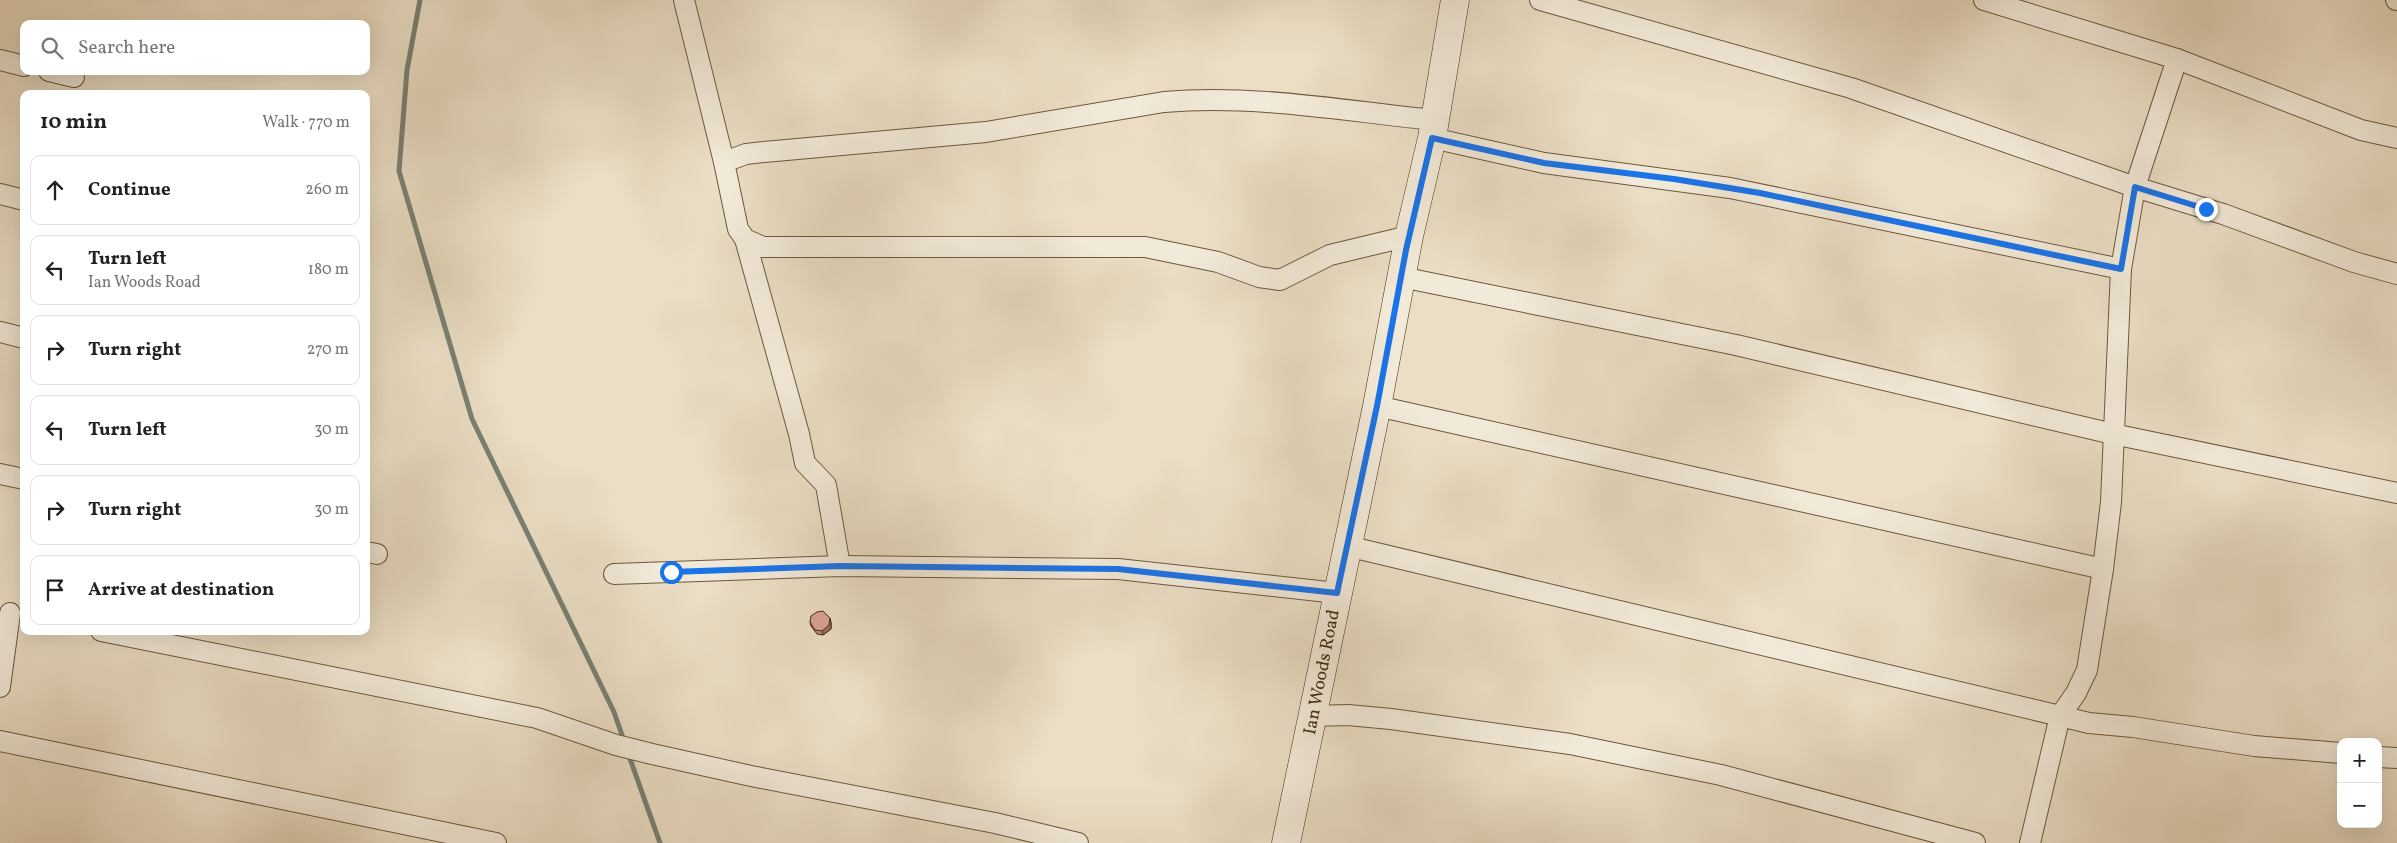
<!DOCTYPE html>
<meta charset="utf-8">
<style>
:root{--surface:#fff;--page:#f6f6f6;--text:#202124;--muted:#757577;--line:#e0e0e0}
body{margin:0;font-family:Vollkorn,serif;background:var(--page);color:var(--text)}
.controls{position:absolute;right:15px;bottom:15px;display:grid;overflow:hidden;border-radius:10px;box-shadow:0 5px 20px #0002}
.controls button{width:45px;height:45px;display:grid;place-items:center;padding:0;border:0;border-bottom:1px solid var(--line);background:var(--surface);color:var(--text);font:25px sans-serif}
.stop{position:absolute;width:15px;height:15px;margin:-11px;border:4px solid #1a73e8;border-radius:50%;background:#fff}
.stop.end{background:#1a73e8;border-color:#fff;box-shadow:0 1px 5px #0008}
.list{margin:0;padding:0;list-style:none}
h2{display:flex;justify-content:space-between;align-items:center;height:65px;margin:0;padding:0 20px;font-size:21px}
h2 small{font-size:16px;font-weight:400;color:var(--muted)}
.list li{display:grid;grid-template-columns:32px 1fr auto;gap:15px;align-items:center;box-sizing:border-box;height:70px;margin:0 10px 10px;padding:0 10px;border:1px solid var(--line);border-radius:10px}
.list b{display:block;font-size:19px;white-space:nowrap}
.list p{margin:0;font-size:16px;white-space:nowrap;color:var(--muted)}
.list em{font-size:16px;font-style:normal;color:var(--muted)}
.icon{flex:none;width:28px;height:28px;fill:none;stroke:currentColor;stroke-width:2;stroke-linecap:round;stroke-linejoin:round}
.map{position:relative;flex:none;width:2397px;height:843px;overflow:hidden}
.search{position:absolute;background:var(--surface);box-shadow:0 5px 20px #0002;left:20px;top:20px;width:350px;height:55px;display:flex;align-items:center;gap:12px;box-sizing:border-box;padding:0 18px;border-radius:10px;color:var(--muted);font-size:19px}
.panel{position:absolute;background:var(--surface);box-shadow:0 5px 20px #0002;left:20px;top:90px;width:350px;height:545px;border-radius:10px}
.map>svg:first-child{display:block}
</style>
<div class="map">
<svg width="2397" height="843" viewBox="0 0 2397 843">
<rect width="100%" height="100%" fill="#ebdec5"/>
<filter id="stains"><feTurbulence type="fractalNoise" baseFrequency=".004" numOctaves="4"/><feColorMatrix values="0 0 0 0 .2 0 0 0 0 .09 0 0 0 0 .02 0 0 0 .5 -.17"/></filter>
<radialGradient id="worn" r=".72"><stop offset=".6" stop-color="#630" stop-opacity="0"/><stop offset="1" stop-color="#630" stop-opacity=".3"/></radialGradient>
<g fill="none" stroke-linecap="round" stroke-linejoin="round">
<g stroke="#788176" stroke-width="5">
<polyline points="420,0 407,70 399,171 472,419 614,712 624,741"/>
<polyline points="628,753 660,843"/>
</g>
<defs>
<g id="street">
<polyline points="684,0 724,162"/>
<polyline points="1540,0 1851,88 2135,187 2223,214 2354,262 2397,274"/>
<polyline points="1984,0 2177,59 2135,187 2121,269 2111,502 2103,569 2087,670 2076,693 2060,716 2089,723 2133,727 2254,746 2341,753"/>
<polyline points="2396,0 2397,0"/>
<polyline points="2177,59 2361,130 2397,138"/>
<polyline points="0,60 24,66"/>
<polyline points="49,71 74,77"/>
<polyline points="1432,138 1544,163 1730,188 2121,269"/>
<polyline points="0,194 24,200"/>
<path d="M1409 236 1330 255 1280 280 1259 277 1218 262 1145 247H763L745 239 738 229 724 162 746 154 764 152 986 132 1164 102C1253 94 1345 111 1434 120"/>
<polyline points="745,239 799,434 805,463 826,485 840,566"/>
<polyline points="1401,277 1736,345 2113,434 2397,493"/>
<polyline points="0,332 24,338"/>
<polyline points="1377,406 2103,569"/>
<polyline points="0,474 24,479"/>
<polyline points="1347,546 2060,716 2030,843"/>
<polyline points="366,552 377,554"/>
<polyline points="614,574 840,566 1118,569 1337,593"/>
<polyline points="101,631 537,718 616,745 652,754 751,776 995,823 1078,843"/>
<polyline points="0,687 10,613"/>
<polyline points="1312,716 1348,715 1391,719 1570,744 1721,775 1975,843"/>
<polyline points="0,741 496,843"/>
<polyline points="2378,757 2397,758"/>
</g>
<polyline id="secondary" points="1286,843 1377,406 1409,236 1432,138 1455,0"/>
</defs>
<use href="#street" stroke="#6e583c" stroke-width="22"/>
<use href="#secondary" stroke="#452b0f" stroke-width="29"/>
<use href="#street" stroke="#f2ead9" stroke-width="20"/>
<use href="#secondary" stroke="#f2ead9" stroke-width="28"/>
</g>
<polygon fill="#bb8c7f" stroke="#452b0f" points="810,622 831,622 831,629 823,635 817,634 811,626"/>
<polygon fill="#997268" stroke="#452b0f" points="830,618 831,622 831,629 823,635 822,631"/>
<polygon fill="#daa394" stroke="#452b0f" points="823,611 830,618 829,625 822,631 815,630 810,622 811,616 817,612"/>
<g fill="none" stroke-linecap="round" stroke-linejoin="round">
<polyline stroke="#1a73e8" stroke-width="6" points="671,572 840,566 1118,569 1337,593 1377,406 1406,250 1432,138 1544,163 1674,179 1760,193 2121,269 2135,187 2206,209"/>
</g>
<g text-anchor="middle" stroke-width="4.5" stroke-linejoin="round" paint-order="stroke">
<g font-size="18" fill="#452b0f" stroke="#f2ead9">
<text transform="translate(1321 672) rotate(-79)" y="6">Ian Woods Road</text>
</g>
</g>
<rect width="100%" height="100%" filter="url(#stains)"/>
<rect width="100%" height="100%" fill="url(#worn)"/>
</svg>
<div class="controls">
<button>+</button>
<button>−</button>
</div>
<div class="stop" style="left:671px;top:572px"></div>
<div class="stop end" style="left:2206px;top:209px"></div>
<div class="search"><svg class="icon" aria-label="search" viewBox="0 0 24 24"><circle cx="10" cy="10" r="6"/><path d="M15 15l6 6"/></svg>Search here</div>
<section class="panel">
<h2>10 min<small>Walk · 770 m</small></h2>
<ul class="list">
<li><svg class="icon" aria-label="ahead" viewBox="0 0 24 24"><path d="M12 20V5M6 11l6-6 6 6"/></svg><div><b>Continue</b></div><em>260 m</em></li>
<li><svg class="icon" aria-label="left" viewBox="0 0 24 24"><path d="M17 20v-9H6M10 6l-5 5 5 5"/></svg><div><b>Turn left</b><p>Ian Woods Road</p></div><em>180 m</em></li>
<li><svg class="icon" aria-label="right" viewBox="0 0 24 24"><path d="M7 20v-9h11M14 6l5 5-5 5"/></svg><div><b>Turn right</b></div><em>270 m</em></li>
<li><svg class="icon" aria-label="left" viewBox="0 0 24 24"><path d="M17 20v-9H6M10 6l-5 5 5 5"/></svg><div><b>Turn left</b></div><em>30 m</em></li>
<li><svg class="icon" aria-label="right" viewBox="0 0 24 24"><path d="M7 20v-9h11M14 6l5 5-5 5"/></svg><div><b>Turn right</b></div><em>30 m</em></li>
<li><svg class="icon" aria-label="arrive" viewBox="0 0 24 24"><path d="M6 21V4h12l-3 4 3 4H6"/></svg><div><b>Arrive at destination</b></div></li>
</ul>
</section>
</div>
